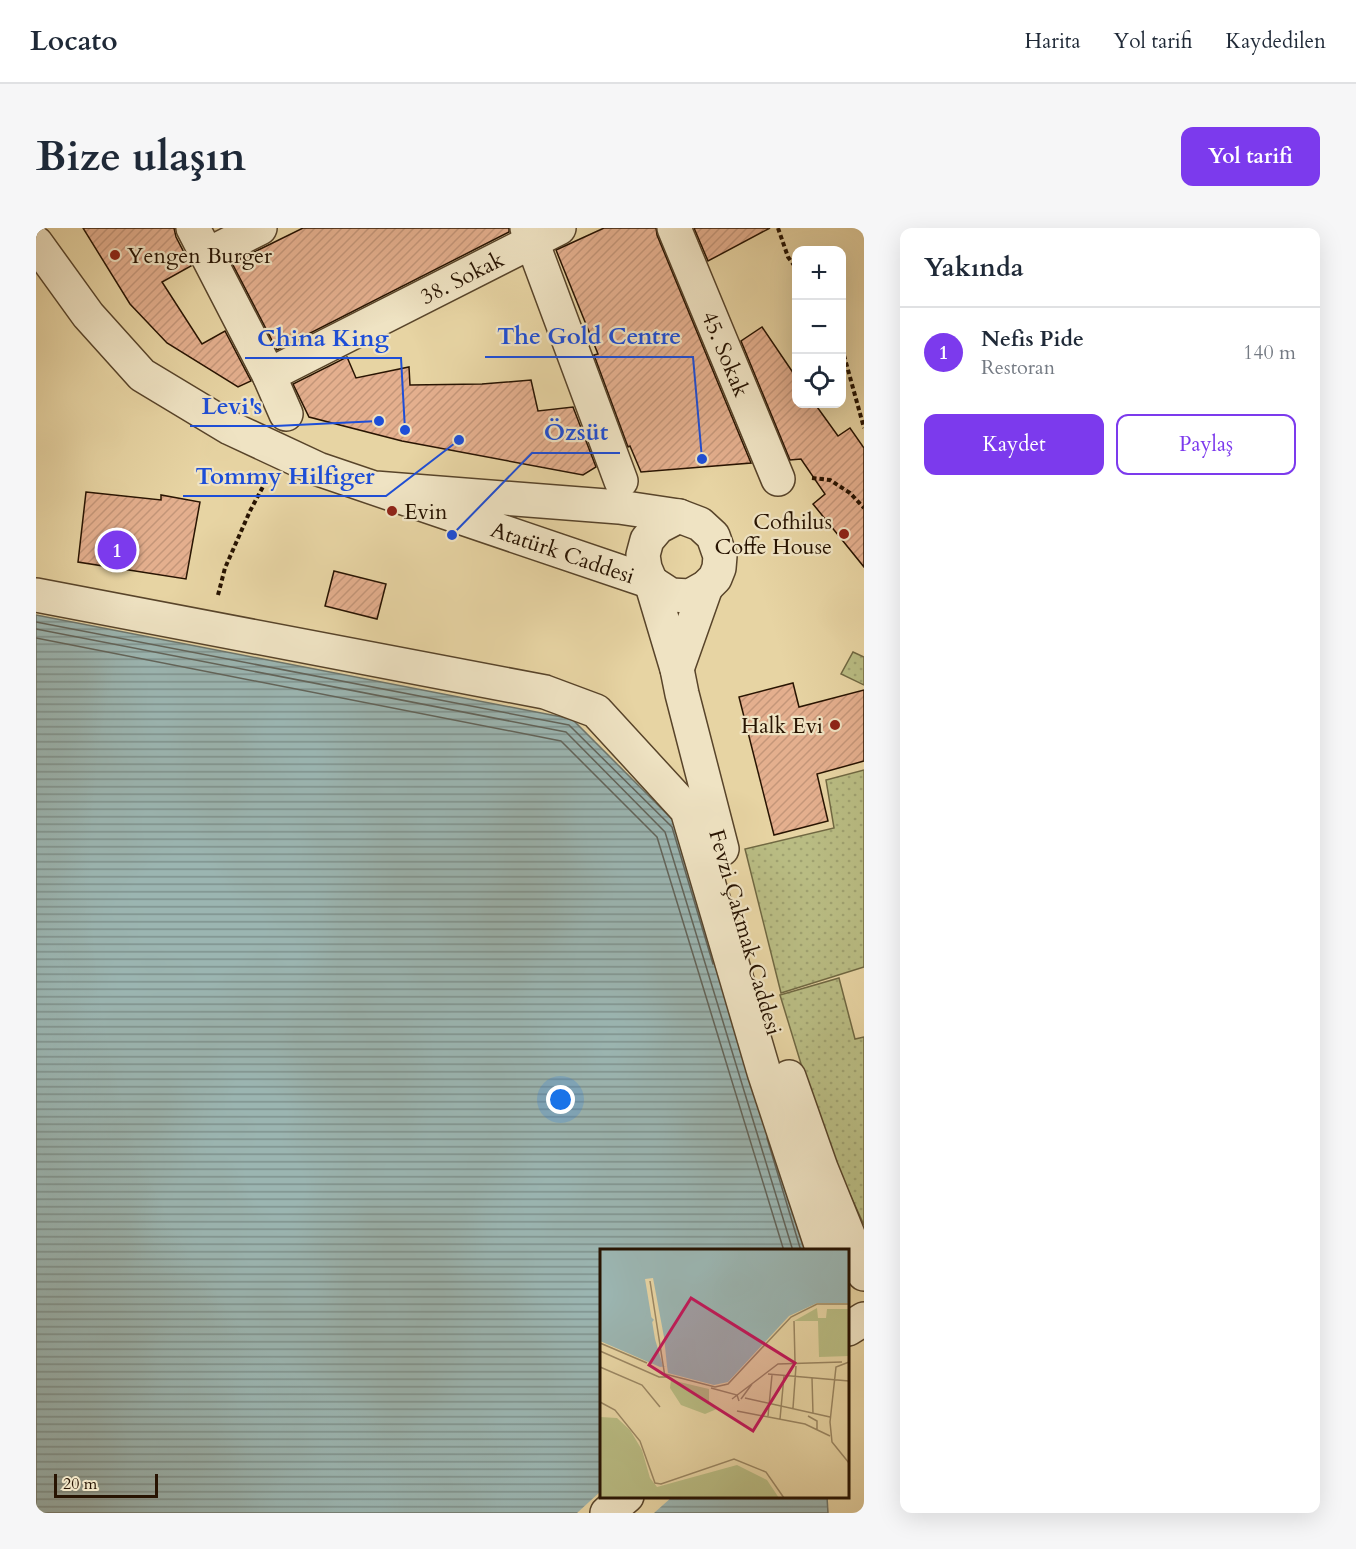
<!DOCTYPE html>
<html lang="tr">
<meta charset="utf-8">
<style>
:root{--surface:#fff;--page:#f6f6f7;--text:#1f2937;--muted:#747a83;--line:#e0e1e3;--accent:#7c3aed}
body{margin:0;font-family:Cardo,serif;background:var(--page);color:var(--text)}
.controls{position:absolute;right:18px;top:18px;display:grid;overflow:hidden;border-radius:12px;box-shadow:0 6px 24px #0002}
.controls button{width:54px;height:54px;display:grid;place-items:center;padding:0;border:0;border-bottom:2px solid var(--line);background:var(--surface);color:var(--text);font:30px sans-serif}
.scale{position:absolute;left:18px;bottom:15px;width:104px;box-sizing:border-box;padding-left:6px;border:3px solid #281402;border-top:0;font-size:16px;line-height:21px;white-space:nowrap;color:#281402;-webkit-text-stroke:4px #efe3c3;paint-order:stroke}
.you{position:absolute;left:525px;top:872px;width:21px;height:21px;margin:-15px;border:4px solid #fff;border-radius:50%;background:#1a73e8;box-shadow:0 0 0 9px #1a73e833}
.badge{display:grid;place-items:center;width:39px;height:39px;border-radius:50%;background:var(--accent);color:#fff;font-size:20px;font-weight:700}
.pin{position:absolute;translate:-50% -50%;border:3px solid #fff;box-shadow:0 2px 6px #0006}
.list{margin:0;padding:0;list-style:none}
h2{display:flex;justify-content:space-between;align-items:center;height:78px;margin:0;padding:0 24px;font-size:26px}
h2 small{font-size:20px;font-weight:400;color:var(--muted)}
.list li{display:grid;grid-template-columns:39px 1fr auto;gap:18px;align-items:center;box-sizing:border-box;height:90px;padding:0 24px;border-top:2px solid var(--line)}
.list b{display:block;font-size:22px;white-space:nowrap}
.list p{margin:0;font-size:20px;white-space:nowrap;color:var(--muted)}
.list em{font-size:20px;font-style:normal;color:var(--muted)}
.actions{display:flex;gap:12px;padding:18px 24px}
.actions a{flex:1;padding:14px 0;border:2px solid var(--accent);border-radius:12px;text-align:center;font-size:21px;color:var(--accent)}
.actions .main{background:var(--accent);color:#fff}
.icon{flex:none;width:33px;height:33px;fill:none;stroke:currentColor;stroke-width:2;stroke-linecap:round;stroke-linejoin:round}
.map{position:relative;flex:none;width:828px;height:1285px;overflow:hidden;border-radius:12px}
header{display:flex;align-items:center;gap:36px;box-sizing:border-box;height:84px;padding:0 30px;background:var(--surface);border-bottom:2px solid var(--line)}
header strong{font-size:28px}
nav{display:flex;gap:33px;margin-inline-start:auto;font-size:21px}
.intro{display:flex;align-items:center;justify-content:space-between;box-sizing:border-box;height:144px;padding:0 36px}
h1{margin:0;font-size:42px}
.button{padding:15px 27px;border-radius:12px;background:var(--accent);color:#fff;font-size:21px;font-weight:700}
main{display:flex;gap:36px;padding:0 36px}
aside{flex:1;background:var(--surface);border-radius:12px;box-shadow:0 6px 24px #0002}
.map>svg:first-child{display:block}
</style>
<header>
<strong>Locato</strong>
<nav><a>Harita</a><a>Yol tarifi</a><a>Kaydedilen</a></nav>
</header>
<div class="intro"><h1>Bize ulaşın</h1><a class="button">Yol tarifi</a></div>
<main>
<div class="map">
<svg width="828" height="1285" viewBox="0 0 828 1285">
<defs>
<pattern id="park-dots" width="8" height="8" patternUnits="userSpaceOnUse" patternTransform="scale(1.5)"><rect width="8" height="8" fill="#b9bc83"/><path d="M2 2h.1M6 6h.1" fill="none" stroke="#9fa170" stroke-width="1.8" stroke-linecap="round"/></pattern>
<pattern id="water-rules" width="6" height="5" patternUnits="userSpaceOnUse" patternTransform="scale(1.5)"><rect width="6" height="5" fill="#9bb5b1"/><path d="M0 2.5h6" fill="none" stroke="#7e928e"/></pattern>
<pattern id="building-hatch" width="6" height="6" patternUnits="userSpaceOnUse" patternTransform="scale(1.5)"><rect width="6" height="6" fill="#e4af8e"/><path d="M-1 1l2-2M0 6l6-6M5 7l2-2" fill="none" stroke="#c49679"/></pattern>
</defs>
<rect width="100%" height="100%" fill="#e7d4a3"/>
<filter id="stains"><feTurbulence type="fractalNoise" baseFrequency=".00333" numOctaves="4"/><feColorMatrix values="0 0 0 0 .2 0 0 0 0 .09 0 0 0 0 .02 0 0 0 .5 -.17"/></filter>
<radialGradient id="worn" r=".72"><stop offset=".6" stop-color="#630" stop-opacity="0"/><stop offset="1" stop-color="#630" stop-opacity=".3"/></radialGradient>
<g fill="url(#park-dots)" stroke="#706842" stroke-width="1.5">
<polygon points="817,424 828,429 828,457 805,446"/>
<polygon points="828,542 828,739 745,765 709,621 798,600 790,552"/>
<polygon points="803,750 819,811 828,809 828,997 787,908 744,767"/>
</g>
<polygon fill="url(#water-rules)" stroke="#6d756b" stroke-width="1.5" points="0,387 536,491 641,596 772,1022 566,1023 566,1268 791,1269 792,1285 0,1285"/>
<polygon fill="#e7d4a3" points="565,1263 566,1268 636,1269 618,1285 541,1285"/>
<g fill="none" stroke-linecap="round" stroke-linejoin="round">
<g stroke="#62645a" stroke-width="1.5">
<polyline points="0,394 533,497 636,599 677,736"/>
<polyline points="0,401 530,504 629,604 757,1023"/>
<polyline points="0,410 525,513 621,609 748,1023"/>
<polyline points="731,910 765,1023"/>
</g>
</g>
<g fill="url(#building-hatch)" stroke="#281402" stroke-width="1.5">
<polygon points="47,0 138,0 140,9 155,38 126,54 166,116 189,103 215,153 202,159 131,115 94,76"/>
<polygon points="267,0 473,0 473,4 241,122 196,35"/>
<polygon points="568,0 620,0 621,7 715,235 605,244 594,218 592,219 558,127 562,126 520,22"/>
<polygon points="658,0 734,0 672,33"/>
<polygon points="726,99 760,149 760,176 779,176 802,208 814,200 828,220 828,339 777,276 789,266 765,231 754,232 705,113"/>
<polygon points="311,129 320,150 373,139 374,157 446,156 495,152 502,183 537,179 560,239 547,247 366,213 273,189 257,156"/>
<polygon points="50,264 125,272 125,267 164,274 150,351 42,334"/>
<polygon points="298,343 350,356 341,391 289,378"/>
<polygon points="757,455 763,479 828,462 828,533 781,546 792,593 738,607 703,469"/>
</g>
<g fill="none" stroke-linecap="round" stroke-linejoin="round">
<defs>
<g id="minor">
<polyline points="157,0 233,147 250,186"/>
<polyline points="491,0 585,253"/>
<path id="s1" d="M638 0 742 251"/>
<path id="s2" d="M0 15 52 87 106 147 194 200 282 241 615 354 635 367 654 368 670 359 679 350 683 340 684 328 677 308 664 296 643 288 583 279 339 260"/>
<polyline points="171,27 224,0"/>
<path id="s3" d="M233 147 523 0"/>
<polyline points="643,288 622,299 611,312 607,327 609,340 615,354 641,441 646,466 686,621"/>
<polyline points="0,367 509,464 560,483 651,582 728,844 787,1023"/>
<polyline points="641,441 670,359"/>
<polyline points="753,849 785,940 828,1046"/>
<polyline points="812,1101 828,1091"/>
<polyline points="571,1285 591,1268"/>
</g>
</defs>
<use href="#minor" stroke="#58442a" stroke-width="36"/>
<g stroke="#281402" stroke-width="4" stroke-dasharray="4.5 3" stroke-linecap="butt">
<polyline points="742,0 752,29 760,40"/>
<polyline points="806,120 828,200"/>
<polyline points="776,250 794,252 814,265 828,280"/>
<polyline points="182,367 189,340 214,283 230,253"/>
</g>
<use href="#minor" stroke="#efe3c3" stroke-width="33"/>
</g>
<g fill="#8f2418" stroke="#efe3c3" stroke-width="2">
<circle cx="79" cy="27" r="6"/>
<circle cx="356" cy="283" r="6"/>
<circle cx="808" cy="306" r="6"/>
<circle cx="799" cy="497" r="6"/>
</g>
<g text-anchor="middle" stroke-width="4.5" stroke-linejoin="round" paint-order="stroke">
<g font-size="22" fill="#281402" stroke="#efe3c3" text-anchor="start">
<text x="91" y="35">Yengen Burger</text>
<text x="368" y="291">Evin</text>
<text x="796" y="301" text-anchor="end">Cofhilus<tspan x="796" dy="25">Coffe House</tspan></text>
<text x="787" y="505" text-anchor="end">Halk Evi</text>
</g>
<g font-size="22" fill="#281402" stroke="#efe3c3">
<text dy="8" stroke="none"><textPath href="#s3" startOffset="216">38. Sokak</textPath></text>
<text dy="8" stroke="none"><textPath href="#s1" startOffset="136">45. Sokak</textPath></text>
<text dy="8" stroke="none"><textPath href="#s2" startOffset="628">Atatürk Caddesi</textPath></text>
<text transform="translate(710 704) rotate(74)" y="8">Fevzi Çakmak Caddesi</text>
</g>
</g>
<g transform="translate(564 1021)">
<rect width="249" height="249" fill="#e7d4a3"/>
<path d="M0 168 17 169 30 181 42 201 50 229 57 238 137 216 167 231 179 249H0Z" fill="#b9bc83"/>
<path d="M217 59 218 69H226L227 60H249V107L219 108 218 72H194ZM71 131 109 140V156L119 159 105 165 81 156 70 139Z" fill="#b9bc83"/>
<path d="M0 0H249V54H217L189 67 128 133 114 136 68 124 67 117 60 118 0 92Z" fill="#9bb5b1"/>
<path d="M53 29 64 88 67 117H63L55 90 45 30Z" fill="#e7d4a3"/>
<path fill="none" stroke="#9bb5b1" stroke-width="3" d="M38 0 45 65 53 72"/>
<path fill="none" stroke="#9b8763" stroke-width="1.5" d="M50 32 65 128M194 72 195 113M0 94 47 114M0 102 59 128H68M249 113 236 118 230 173 232 193 249 214M0 118 42 136 60 158M65 125 115 138 128 135 191 68 217 55H249M168 125 249 132M212 129 213 165M111 139 137 146 139 152M145 149 230 168M132 150 178 115 242 113M141 150 152 135M0 153 15 161 40 192 55 234 61 235 134 210 166 223 184 249M193 159 196 117M137 162 205 175 230 187M168 167 172 126M208 167 217 172V181M180 170 184 127"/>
<path fill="#c2185b" fill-opacity="0.15" stroke="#c2185b" stroke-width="3" d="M91 49 195 114 153 182 49 116Z"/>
<rect width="249" height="249" fill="none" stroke="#281402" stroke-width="3"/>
</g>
<path fill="none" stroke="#1d4ed8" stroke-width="2" d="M666 231L657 129H449M369 202L365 130H209M343 193L239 198H154M416 307L496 225H584M423 212L350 268H147"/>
<g fill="#1d4ed8" stroke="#efe3c3" stroke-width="2">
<circle cx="666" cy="231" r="6"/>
<circle cx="369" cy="202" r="6"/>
<circle cx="343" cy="193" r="6"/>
<circle cx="416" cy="307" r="6"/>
<circle cx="423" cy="212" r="6"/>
</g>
<g font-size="24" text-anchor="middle" font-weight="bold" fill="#1d4ed8" stroke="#efe3c3" stroke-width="4.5" stroke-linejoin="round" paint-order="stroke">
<text x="553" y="116">The Gold Centre</text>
<text x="287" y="118">China King</text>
<text x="196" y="186">Levi's</text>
<text x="540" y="212">Özsüt</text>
<text x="249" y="256">Tommy Hilfiger</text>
</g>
<rect width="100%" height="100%" filter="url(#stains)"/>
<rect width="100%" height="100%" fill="url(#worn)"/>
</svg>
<div class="controls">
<button>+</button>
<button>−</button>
<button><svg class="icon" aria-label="locate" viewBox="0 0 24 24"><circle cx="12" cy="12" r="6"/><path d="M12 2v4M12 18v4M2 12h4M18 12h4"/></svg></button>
</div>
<div class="scale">20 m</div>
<div class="you"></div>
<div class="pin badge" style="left:81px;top:322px">1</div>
</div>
<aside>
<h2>Yakında<small></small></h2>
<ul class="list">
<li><span class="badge">1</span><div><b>Nefis Pide</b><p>Restoran</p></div><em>140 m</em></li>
</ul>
<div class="actions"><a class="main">Kaydet</a><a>Paylaş</a></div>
</aside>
</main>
